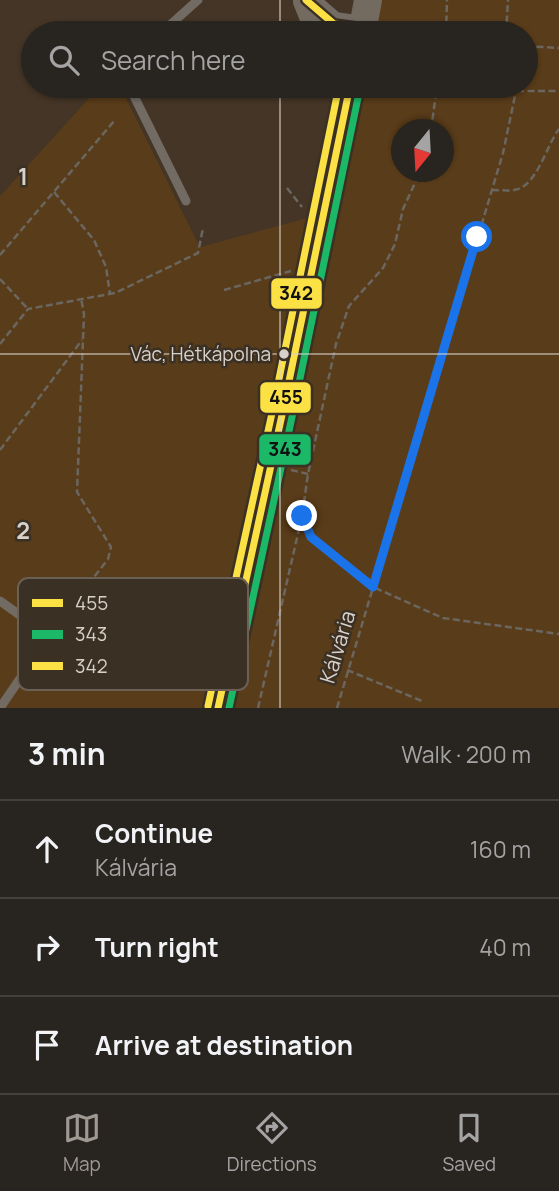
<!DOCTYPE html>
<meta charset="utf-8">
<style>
:root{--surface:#28241f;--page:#302c28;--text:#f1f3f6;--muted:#a5a4a4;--line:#44413d;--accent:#9f9992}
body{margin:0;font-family:Manrope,sans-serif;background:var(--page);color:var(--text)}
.compass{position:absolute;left:391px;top:119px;width:63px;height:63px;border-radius:50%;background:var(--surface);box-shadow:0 2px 5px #0004;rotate:198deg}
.stop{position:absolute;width:21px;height:21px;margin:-16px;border:5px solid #1a73e8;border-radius:50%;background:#fff}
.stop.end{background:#1a73e8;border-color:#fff;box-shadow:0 2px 7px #0008}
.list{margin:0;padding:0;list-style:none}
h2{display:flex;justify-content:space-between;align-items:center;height:91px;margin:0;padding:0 28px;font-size:30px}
h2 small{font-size:23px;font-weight:400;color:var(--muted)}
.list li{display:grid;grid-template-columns:46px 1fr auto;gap:21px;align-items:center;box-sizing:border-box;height:98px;padding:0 28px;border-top:2px solid var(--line)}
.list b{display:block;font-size:26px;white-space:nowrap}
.list p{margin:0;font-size:23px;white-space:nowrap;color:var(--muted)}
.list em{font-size:23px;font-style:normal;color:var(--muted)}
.icon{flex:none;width:38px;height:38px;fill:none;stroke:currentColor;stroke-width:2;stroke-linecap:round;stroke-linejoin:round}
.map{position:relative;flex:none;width:559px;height:708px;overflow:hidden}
.search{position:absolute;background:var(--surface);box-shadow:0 2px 5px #0004;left:21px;right:21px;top:21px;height:77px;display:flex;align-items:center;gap:18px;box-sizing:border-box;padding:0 24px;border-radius:38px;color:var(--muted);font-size:26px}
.sheet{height:385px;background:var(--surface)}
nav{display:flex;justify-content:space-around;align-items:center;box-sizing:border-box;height:98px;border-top:2px solid var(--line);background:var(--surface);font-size:19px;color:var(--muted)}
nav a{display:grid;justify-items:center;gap:4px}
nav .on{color:var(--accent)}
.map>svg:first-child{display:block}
</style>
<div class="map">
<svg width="559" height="708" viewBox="0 0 559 708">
<rect width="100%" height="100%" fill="#363029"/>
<g fill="#443526">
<polygon points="0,0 361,0 355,33 33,33 33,86 100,86 0,196"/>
<polygon points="120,86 344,86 318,215 200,247"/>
</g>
<path fill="#593c19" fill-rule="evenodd" d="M361 0H559V708H0V196L100 86H120L200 247 318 215 344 86H526V33H355ZM402 130H444V172H402Z"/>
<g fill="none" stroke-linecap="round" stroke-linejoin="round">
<g stroke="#6b665f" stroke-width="2.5" stroke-dasharray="7 3.5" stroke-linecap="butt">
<polyline points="448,24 506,26"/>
<polyline points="446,33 447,0"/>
<polyline points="506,33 508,0"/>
<polyline points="526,46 559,48"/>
<polyline points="517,91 559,91"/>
<polyline points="431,130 437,86"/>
<polyline points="287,188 302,207"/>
<path d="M492 190C499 190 507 191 514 190 537 187 546 146 559 129"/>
<polyline points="54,192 94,240 106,267 110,294"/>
<polyline points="0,255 115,120"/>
<polyline points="0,279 28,309"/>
<polyline points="224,290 291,271"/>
<polyline points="0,344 28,309 115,293 198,253 203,228"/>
<polyline points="0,450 82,340"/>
<polyline points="291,470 308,474"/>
<polyline points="302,516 311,537 373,587 443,618 559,634"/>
<polyline points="56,626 108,559 111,547 77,492 84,314 81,298"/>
<polyline points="347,670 422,701"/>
<polyline points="258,708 302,516 308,474 336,344 349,306 383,268 395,244 403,209 420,172"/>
<polyline points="337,708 503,153 516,91 514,86"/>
</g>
<g stroke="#726b63" stroke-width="9">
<polyline points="161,33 198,0"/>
<polyline points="129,86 186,201"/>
<polyline points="0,601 49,636 0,708"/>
</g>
<polyline stroke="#746c64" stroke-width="24" points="306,0 334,24 363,28"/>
<g stroke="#736b60" stroke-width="28">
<polyline points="307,1 320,33"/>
<polyline points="362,33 368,0"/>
<polyline points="218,708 282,415 350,86"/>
</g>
<defs>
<g id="bus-1">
<polyline points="306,0 334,24 363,28"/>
<polyline points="218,708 282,415 350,86"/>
</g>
<polyline id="bus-2" points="229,708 292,417 360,88"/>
<polyline id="bus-3" points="208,706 272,413 339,86"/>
</defs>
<use href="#bus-1" stroke="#3b3024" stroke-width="12"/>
<use href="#bus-2" stroke="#3b3024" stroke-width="12"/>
<use href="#bus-3" stroke="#3b3024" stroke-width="12"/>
<use href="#bus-1" stroke="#fbe143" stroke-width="7"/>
<use href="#bus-2" stroke="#1ab867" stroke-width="7"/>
<use href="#bus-3" stroke="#fbe143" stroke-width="7"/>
</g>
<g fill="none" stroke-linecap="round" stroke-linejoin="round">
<polyline stroke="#1a73e8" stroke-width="9" points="302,516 311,537 373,587 477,237"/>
</g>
<path fill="none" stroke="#d8d1ca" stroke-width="2" stroke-opacity="0.55" d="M280 0V33M280 86V708M0 354H559"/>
<circle fill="#d8d1ca" stroke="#3b3024" stroke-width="2.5" cx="284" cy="354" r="6"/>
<g text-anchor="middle" stroke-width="5" stroke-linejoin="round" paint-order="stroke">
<g font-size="19" fill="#d8d1ca" stroke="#3b3024" text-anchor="end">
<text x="271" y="361">Vác, Hétkápolna</text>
</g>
<g font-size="21" fill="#d8d1ca" stroke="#3b3024">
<text transform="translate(338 647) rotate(-73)" y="7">Kálvária</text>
</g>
</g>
<rect x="18" y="578" width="230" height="112" rx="10" fill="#3b3024" stroke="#6a6056" stroke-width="2"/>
<rect x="32" y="599" width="31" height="8" fill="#fbe143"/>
<rect x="32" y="630" width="31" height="9" fill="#1ab867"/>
<rect x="32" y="662" width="31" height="8" fill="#fbe143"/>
<g font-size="19" fill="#d8d1ca">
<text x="75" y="610">455</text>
<text x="75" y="641">343</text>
<text x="75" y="673">342</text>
</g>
<g font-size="23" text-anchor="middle" font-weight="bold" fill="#d8d1ca" stroke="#3b3024" stroke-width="5" stroke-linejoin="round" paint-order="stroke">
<text x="23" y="185">1</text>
<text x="23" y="539">2</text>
</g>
<g stroke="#3b3024" stroke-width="2.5">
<rect x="270" y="277" width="53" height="33" rx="7" fill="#fbe143"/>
<rect x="259" y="381" width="53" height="33" rx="7" fill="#fbe143"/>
<rect x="258" y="433" width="54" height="33" rx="7" fill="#1ab867"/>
</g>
<g font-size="19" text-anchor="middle" font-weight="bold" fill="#111">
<text x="296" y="300">342</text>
<text x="286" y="404">455</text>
<text x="285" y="456">343</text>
</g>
</svg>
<svg class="compass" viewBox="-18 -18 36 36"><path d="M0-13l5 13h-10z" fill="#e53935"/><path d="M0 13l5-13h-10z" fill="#a5a4a4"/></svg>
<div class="stop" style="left:477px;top:237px"></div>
<div class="stop end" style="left:302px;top:516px"></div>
<div class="search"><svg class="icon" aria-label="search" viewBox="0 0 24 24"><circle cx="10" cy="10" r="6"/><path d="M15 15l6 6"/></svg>Search here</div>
</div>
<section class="sheet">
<h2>3 min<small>Walk · 200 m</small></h2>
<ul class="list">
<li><svg class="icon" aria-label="ahead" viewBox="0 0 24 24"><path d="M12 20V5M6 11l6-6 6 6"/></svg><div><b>Continue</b><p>Kálvária</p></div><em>160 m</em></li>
<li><svg class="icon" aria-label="right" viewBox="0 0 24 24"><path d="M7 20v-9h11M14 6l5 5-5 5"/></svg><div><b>Turn right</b></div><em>40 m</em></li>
<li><svg class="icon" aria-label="arrive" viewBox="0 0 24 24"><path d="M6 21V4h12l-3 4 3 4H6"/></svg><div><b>Arrive at destination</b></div></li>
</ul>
</section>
<nav>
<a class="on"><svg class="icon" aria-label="map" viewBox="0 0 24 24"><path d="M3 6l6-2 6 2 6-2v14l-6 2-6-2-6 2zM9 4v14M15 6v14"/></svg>Map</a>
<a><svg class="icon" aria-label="directions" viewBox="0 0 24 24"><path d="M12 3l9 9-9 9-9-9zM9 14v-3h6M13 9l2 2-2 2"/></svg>Directions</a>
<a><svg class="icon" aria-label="saved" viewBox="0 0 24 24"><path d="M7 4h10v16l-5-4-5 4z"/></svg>Saved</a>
</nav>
